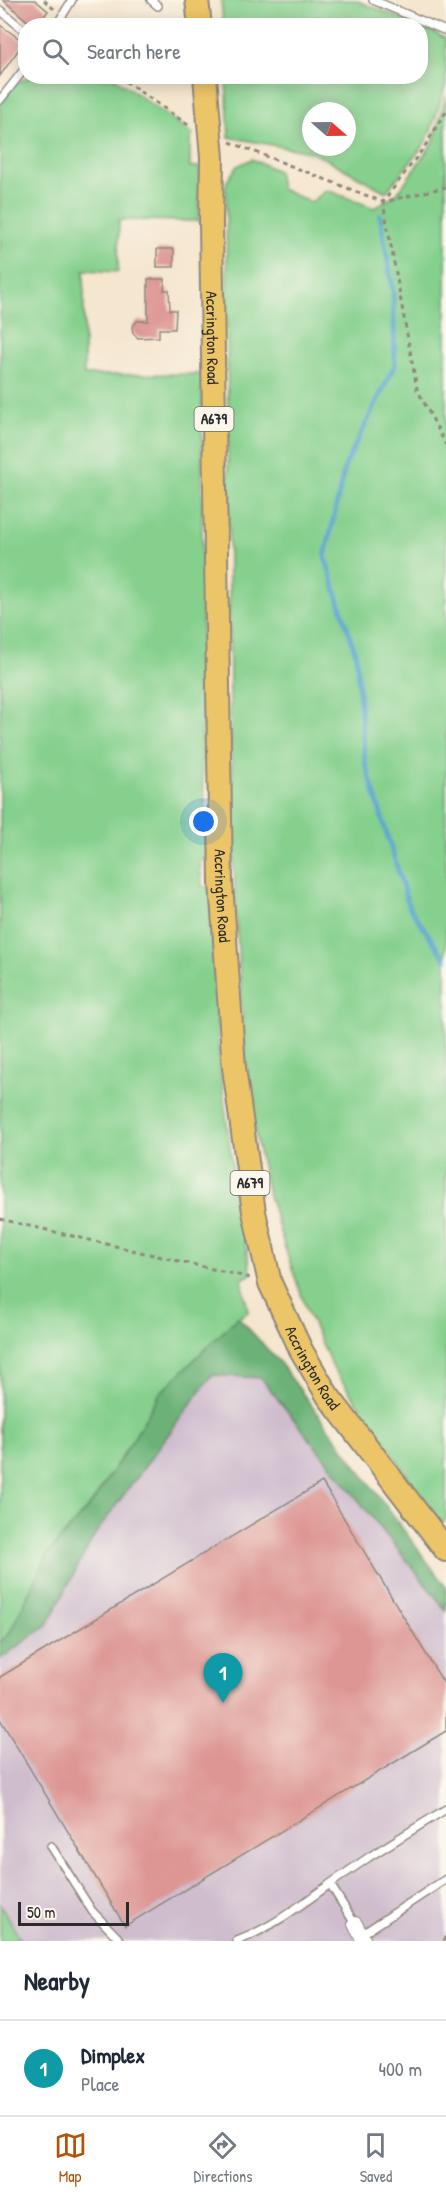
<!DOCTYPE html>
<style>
:root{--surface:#fff;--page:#f2f2f3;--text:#1f2937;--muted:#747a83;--line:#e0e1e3;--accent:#b45309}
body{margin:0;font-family:"Patrick Hand",sans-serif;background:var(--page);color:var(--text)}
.compass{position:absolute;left:302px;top:102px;width:54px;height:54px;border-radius:50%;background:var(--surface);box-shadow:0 3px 15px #0003;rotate:110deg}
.scale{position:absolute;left:18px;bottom:15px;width:111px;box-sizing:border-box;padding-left:6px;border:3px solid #2b2b2b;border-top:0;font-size:16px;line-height:21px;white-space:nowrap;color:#2b2b2b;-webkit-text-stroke:4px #fbf7ec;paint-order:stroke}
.you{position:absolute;left:204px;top:822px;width:21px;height:21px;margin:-15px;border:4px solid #fff;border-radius:50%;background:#1a73e8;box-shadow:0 0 0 9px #1a73e833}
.badge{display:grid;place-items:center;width:39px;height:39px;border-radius:50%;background:var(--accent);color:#fff;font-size:20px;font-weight:700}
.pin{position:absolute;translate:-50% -50px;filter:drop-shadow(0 2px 3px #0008)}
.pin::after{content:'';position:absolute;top:32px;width:21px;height:18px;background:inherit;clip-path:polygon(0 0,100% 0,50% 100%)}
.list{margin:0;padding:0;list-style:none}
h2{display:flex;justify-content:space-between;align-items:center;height:78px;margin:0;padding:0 24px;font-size:26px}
h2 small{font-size:20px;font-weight:400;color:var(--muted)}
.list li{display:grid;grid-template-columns:39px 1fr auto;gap:18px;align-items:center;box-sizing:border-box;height:96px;padding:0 24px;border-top:2px solid var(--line)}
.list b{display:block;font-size:22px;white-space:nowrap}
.list p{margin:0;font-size:20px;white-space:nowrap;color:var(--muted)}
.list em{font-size:20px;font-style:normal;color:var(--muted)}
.icon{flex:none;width:33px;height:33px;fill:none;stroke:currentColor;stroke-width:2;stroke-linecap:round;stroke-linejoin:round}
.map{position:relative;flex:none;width:446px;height:1941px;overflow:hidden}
.search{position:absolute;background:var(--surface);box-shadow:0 3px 15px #0003;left:18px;right:18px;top:18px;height:66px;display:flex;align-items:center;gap:15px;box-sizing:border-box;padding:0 21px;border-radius:24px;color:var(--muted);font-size:22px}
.sheet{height:174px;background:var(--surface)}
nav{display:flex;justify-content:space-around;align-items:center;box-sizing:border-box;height:84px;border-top:2px solid var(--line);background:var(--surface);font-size:16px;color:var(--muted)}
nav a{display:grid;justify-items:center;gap:3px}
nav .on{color:var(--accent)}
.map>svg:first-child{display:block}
</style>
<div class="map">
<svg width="446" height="1941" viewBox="0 0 446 1941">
<rect width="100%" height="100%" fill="#fbf7ec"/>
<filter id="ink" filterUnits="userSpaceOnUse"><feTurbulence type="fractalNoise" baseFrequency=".0167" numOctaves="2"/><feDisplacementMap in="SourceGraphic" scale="12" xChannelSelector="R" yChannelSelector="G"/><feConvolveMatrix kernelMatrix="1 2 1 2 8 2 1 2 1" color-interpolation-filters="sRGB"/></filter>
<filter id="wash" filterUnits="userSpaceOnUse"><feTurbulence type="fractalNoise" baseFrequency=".008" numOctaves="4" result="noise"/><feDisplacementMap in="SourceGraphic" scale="24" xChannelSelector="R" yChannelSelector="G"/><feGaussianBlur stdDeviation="1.35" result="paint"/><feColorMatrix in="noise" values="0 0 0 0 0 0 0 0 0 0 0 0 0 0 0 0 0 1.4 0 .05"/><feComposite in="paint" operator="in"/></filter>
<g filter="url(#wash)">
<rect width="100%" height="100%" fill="#f5e6cf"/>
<polygon fill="#cfbdce" points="212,1375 261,1378 446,1610 446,1941 21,1941 0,1904 0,1659 47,1625 95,1534"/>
<g fill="#85d08d" stroke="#587e5c" stroke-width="1.5" fill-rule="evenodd">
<path d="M221 0H355L428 29 446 39V85L430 133 423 146 386 192 328 160 310 152 229 137 226 77 420 76V26L223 25ZM311 111H347V147H311Z"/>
<polygon points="30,77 113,77 193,134 190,141 190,167 200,167 199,221 119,220 118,272 84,270 84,375 202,374 202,770 209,858 200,860 202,887 210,886 219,1059 234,1180 251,1274 242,1279 248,1312 238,1318 134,1438 92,1503 49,1552 9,1634 0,1642 0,105 17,82"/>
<polygon points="446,96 446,1520 441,1524 333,1368 307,1311 286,1251 267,1189 256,1137 244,1047 235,897 230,702 226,183 237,166 252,159 278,171 281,189 311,202 327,190 374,208 397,194 433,142"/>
<polygon points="0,1904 21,1941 0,1941"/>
</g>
<polygon fill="#6cb278" stroke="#4c6e52" stroke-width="1.5" points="238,1317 280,1363 446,1587 446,1610 261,1378 212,1375 95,1534 47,1625 0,1659 0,1642 9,1634 49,1552 92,1503 134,1438 160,1393"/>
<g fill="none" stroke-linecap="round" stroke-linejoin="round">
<polyline stroke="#5ba4d2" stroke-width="4.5" points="380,215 393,292 395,365 345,466 325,557 356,655 365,762 409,907 446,960"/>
</g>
<g id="blocks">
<g fill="#dd9693">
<polygon points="3,0 35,0 48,11 38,25 31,24"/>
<polygon points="0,25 24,42 0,76"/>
<rect x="157" y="249" width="17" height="18"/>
<polygon points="148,279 165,279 164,290 169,290 170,310 176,310 175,329 159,329 159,337 138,338 133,333 132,327 137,321 148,321"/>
<polygon points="322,1482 446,1687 446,1731 125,1926 0,1719 0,1677"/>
</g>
</g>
</g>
<g filter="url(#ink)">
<use href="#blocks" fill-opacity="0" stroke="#90887d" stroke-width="1.5"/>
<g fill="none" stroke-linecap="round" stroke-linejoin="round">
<defs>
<g id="service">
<polyline points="151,0 158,6"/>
<polyline points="373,0 446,31"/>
<polyline points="0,10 26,32"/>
<polyline points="56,26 72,0"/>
<polyline points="0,100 26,67"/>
<polyline points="51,1846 92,1911 121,1941"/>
<polyline points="330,1884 369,1857 446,1809"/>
<polyline points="361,1935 446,1879"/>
<path d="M237 1941C271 1928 301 1905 330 1884L355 1924"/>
</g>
<polyline id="minor" points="355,1924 364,1941"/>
<g id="primary">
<polyline points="197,0 200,26"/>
<path id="s1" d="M205 76 212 158 211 224 221 883 234 1068 254 1212 270 1283 301 1350 328 1396 446 1550"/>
</g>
</defs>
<use href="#service" stroke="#90887d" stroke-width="10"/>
<use href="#minor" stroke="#90887d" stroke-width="16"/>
<use href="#primary" stroke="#90887d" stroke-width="26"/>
<g stroke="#90887d" stroke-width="3" stroke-dasharray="4.5 4.5" stroke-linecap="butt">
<polyline points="44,0 54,9"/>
<polyline points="118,76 191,127"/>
<polyline points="446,112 425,146 383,202 417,389 446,445"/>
<polyline points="230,142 383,202 446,187"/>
<polyline points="0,1219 251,1278"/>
<polyline points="444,1941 446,1937"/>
</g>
<use href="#service" stroke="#fff" stroke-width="7"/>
<use href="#minor" stroke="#fff" stroke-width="14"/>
<use href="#primary" stroke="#edc569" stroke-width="22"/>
</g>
</g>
<g text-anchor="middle" stroke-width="4.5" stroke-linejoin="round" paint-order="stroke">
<g fill="#fbf7ec" stroke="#696865" stroke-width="1.5">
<rect x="194.5" y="407" width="39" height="24" rx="4.5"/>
<rect x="230.5" y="1171" width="39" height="24" rx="4.5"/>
</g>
<g font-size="15" font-weight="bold" fill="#2b2b2b">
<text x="214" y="424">A679</text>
<text x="250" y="1188">A679</text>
</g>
<g font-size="16" fill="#2b2b2b" stroke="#fbf7ec">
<text dy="6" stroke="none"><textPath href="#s1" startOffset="262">Accrington Road</textPath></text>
<text dy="6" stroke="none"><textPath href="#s1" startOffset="820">Accrington Road</textPath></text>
<text dy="6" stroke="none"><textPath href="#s1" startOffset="1306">Accrington Road</textPath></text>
</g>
</g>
</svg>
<svg class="compass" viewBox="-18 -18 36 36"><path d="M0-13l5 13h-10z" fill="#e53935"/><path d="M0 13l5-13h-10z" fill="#747a83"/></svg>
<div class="scale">50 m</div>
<div class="you"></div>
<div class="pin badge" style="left:223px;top:1703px;background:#0f9aa8">1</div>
<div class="search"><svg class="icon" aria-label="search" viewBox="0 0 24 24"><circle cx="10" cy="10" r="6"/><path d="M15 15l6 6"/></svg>Search here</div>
</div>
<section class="sheet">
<h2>Nearby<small></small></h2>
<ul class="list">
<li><span class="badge" style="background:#0f9aa8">1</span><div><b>Dimplex</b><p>Place</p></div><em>400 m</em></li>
</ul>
</section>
<nav>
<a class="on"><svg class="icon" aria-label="map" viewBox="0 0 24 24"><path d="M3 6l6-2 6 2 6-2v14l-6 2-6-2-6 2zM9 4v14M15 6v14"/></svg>Map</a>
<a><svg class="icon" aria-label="directions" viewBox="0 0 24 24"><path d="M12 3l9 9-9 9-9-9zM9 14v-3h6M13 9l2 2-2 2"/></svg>Directions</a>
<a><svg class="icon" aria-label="saved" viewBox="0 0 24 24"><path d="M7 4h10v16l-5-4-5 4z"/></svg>Saved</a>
</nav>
